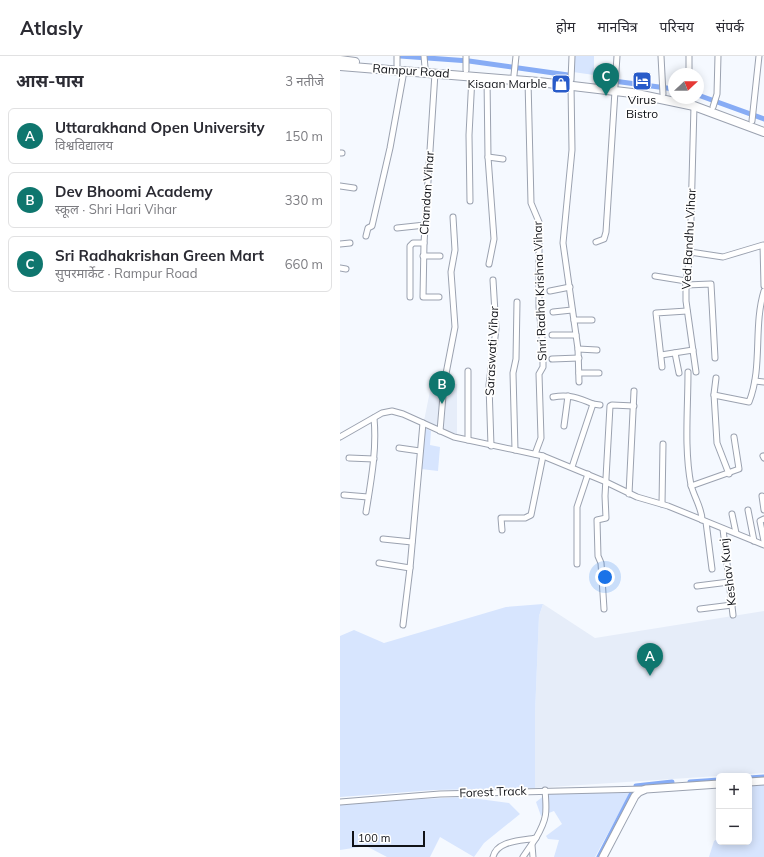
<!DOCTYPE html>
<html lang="hi">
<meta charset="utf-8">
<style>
:root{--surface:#fff;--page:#f7f7f7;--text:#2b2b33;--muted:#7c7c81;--line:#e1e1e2;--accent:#0f766e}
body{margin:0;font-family:Mulish,"Noto Sans Devanagari",sans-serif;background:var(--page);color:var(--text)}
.controls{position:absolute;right:12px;bottom:12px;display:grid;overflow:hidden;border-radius:6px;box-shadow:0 2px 10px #0003}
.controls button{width:36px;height:36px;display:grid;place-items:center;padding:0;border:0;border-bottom:1px solid var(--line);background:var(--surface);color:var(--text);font:20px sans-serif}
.compass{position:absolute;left:328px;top:12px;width:36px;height:36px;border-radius:50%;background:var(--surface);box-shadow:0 2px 10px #0003;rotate:68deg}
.scale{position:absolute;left:12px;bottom:10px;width:73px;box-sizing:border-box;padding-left:4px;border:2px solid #101217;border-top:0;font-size:11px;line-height:14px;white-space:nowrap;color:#101217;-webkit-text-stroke:3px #fff;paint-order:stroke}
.you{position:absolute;left:265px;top:521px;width:14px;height:14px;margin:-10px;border:3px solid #fff;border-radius:50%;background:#1a73e8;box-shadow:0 0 0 6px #1a73e833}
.badge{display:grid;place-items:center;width:26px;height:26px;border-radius:50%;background:var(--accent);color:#fff;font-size:13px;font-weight:700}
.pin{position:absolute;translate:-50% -33px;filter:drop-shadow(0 1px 2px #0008)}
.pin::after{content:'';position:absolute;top:21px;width:14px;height:12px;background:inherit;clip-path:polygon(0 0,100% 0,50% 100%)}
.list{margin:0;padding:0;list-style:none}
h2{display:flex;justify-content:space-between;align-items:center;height:52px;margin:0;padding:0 16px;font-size:17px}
h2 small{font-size:13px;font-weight:400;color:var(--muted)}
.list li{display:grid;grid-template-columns:26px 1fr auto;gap:12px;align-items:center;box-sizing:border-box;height:56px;margin:0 8px 8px;padding:0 8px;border:1px solid var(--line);border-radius:6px}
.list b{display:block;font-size:15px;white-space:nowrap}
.list p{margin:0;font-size:13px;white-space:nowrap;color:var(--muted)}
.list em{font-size:13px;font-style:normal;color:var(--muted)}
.map{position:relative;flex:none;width:424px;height:801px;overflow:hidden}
header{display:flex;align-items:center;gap:24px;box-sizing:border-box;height:56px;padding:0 20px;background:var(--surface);border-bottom:1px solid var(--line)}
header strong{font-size:19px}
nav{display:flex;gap:22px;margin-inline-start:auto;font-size:14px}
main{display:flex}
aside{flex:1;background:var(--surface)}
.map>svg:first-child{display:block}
</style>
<header>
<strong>Atlasly</strong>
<nav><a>होम</a><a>मानचित्र</a><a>परिचय</a><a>संपर्क</a></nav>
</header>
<main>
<aside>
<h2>आस-पास<small>3 नतीजे</small></h2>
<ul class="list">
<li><span class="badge">A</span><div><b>Uttarakhand Open University</b><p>विश्वविद्यालय</p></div><em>150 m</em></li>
<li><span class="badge">B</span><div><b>Dev Bhoomi Academy</b><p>स्कूल · Shri Hari Vihar</p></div><em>330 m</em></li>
<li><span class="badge">C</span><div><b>Sri Radhakrishan Green Mart</b><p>सुपरमार्केट · Rampur Road</p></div><em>660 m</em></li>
</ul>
</aside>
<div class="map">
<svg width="424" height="801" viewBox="0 0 424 801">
<rect width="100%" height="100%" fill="#f5f9ff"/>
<g fill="#e6edf9">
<polygon points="117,328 117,379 84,365 91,330"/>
<polygon points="203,548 255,582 424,555 424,717 195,732 195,658 199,560"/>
</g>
<g fill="#d7e5fe">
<polygon points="234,0 254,0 254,19 233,16"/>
<polygon points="85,372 91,375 90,389 100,391 98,415 81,413"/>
<polygon points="203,548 199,560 195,658 195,732 95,734 0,741 0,580 14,574 44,587 166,551"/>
<polygon points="424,726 424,801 369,801 374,785 379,782 379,786 409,786 409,729"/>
<polygon points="210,735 291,735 255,801 214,801 219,784 208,783 206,780 222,768 214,755 201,760 196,746"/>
<polygon points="124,741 169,747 180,758 144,787 134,801 100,781 90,801 47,801 26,790 0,794 0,747"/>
</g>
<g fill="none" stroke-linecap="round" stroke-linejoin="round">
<g stroke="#87acf5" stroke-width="5">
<polyline points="60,0 129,5 228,19"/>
<polyline points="266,24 334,33"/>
<polyline points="358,39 424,63"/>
<polyline points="409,722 424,721"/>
<polyline points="350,726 379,724"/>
<polyline points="296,730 332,726"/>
<polyline points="259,801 293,735"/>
</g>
<defs>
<g id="street">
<polyline points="57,0 57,9"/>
<polyline points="84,0 85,11"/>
<polyline points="321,0 323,38"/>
<polyline points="349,0 349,18"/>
<polyline points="126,14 126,0"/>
<polyline points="95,17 84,187 83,241 99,241"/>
<polyline points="174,19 176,0"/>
<polyline points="147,22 148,101 154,183 149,208"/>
<polyline points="231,24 232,0"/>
<polyline points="188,25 191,147 199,166 199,251 203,292 203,311 199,318 201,382 195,398"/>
<polyline points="231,29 232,94 223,187 238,293 239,326"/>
<polyline points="275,30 277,0"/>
<polyline points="348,43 348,42"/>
<polyline points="354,50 350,199 346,227 346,245 356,316"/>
<polyline points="373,51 377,38 378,0"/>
<polyline points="412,65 419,0"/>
<polyline points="0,97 2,97"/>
<polyline points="148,101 163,103"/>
<polyline points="0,130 14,132"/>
<polyline points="130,145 129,79 132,20"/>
<polyline points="57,172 85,169"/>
<polyline points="26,180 28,172 32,170 50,92 64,15"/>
<polyline points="256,186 264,183 266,176 275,35"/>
<polyline points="0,188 10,187"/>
<polyline points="350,196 383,201 423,189 424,230"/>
<polyline points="83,200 100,200"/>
<polyline points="0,212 6,213"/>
<polyline points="315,220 346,225"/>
<polyline points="346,229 371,228 375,302"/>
<polyline points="210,235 230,231"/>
<polyline points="70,241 70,190 73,187 84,187"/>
<polyline points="213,256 232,254"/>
<polyline points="234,264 252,264"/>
<polyline points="212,279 236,279"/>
<polyline points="238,293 257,294"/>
<polyline points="335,297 339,317"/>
<polyline points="321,299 353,294"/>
<polyline points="212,303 239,302"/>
<polyline points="322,311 316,257 347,255"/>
<path d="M348 316C348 353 344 393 351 429 354 441 362 452 362 464"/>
<polyline points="239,317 259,317"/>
<polyline points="376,322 374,338 377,387 389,418"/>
<polyline points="415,325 424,326"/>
<path d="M374 339 409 346C423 311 413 271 424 235"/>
<path d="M213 341C229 338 239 342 253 348L232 411"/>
<polyline points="253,348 260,349"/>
<polyline points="224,370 228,340"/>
<polyline points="100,375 104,328 115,271 111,216 115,194 113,161"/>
<polyline points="0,381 42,357 52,355 63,358 114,381 203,400 266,426 297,441 328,450 424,489"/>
<polyline points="128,384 128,315"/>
<polyline points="151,390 149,329 156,273 153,224"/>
<polyline points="59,392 80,395"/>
<polyline points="175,394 173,317 176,303 177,246"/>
<polyline points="423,400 424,402"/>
<polyline points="9,402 34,403"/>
<polyline points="351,430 399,413 394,381"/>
<polyline points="289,438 294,335"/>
<polyline points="4,439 28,441"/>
<polyline points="422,440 424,454"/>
<polyline points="322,448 323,388"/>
<polyline points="408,454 414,485"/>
<path d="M26 456C31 425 37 394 34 362"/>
<polyline points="392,458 396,477"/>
<polyline points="424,463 420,465 424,485"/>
<polyline points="366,466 372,513"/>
<polyline points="383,473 393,559"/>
<polyline points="162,474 161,462 185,462 191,459 203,400"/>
<polyline points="43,483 72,486"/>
<polyline points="39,507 70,512"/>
<polyline points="237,508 237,451 248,418"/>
<polyline points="357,530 389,526"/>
<polyline points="264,553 261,507 258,500 257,464 266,462 265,440 270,350 272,349 294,350"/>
<polyline points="360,553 392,549"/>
<polyline points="63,569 70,512 83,367"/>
<polyline points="0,746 100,738 305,733"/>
<polyline points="192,789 193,801"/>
<path d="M153 801C157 784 182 785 196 782 207 763 207 757 205 734"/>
<polyline points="183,801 196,782"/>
</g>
<g id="secondary">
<polyline points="409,726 424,725"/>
<polyline points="263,801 295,740 299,736 306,733 379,728"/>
</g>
<g id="primary">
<polyline points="0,4 15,6"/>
<polyline points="0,10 199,26 292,37 354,50 424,76"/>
</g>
</defs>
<use href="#street" stroke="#9ba2b0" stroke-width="7"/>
<use href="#secondary" stroke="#9ba2b0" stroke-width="9"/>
<use href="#primary" stroke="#9ba2b0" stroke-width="10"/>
<use href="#street" stroke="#fff" stroke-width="5"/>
<use href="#secondary" stroke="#fff" stroke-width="7"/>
<use href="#primary" stroke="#fff" stroke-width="8"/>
</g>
<defs>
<symbol id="hotel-square" viewBox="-11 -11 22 22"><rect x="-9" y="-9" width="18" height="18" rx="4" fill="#285bc9" stroke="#fff"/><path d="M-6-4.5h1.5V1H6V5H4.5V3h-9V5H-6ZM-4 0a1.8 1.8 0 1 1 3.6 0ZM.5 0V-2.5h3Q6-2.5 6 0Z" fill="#fff"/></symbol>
<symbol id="shop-square" viewBox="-11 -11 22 22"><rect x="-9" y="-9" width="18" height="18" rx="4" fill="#285bc9" stroke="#fff"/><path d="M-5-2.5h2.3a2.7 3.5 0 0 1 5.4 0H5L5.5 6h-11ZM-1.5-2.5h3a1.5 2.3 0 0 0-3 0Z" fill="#fff"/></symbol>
</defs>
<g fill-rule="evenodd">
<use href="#hotel-square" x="291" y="14" width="22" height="22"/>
<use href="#shop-square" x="210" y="17" width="22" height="22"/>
</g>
<g text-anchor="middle" stroke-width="3.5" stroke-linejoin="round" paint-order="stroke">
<g font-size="12" fill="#101217" stroke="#fff">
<text transform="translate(71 15) rotate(4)" y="4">Rampur Road</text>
<text transform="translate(87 137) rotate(-86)" y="4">Chandan Vihar</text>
<text transform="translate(349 183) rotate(-87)" y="4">Ved Bandhu Vihar</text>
<text transform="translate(200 235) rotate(-92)" y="4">Shri Radha Krishna Vihar</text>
<text transform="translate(152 295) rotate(-87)" y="4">Saraswati Vihar</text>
<text transform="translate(388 516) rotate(-97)" y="4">Keshav Kunj</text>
<text transform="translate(153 736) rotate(-2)" y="4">Forest Track</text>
</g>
<g font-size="12" fill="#101217" stroke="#fff" text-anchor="end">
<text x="207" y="32">Kisaan Marble</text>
<text x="302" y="48" text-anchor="middle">Virus<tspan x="302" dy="14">Bistro</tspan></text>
</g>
</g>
</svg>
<div class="controls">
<button>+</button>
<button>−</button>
</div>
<svg class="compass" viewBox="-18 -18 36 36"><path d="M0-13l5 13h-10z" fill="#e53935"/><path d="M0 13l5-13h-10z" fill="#7c7c81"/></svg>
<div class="scale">100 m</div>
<div class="you"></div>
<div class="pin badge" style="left:310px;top:620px">A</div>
<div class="pin badge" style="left:102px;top:348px">B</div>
<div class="pin badge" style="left:266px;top:40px">C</div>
</div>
</main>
